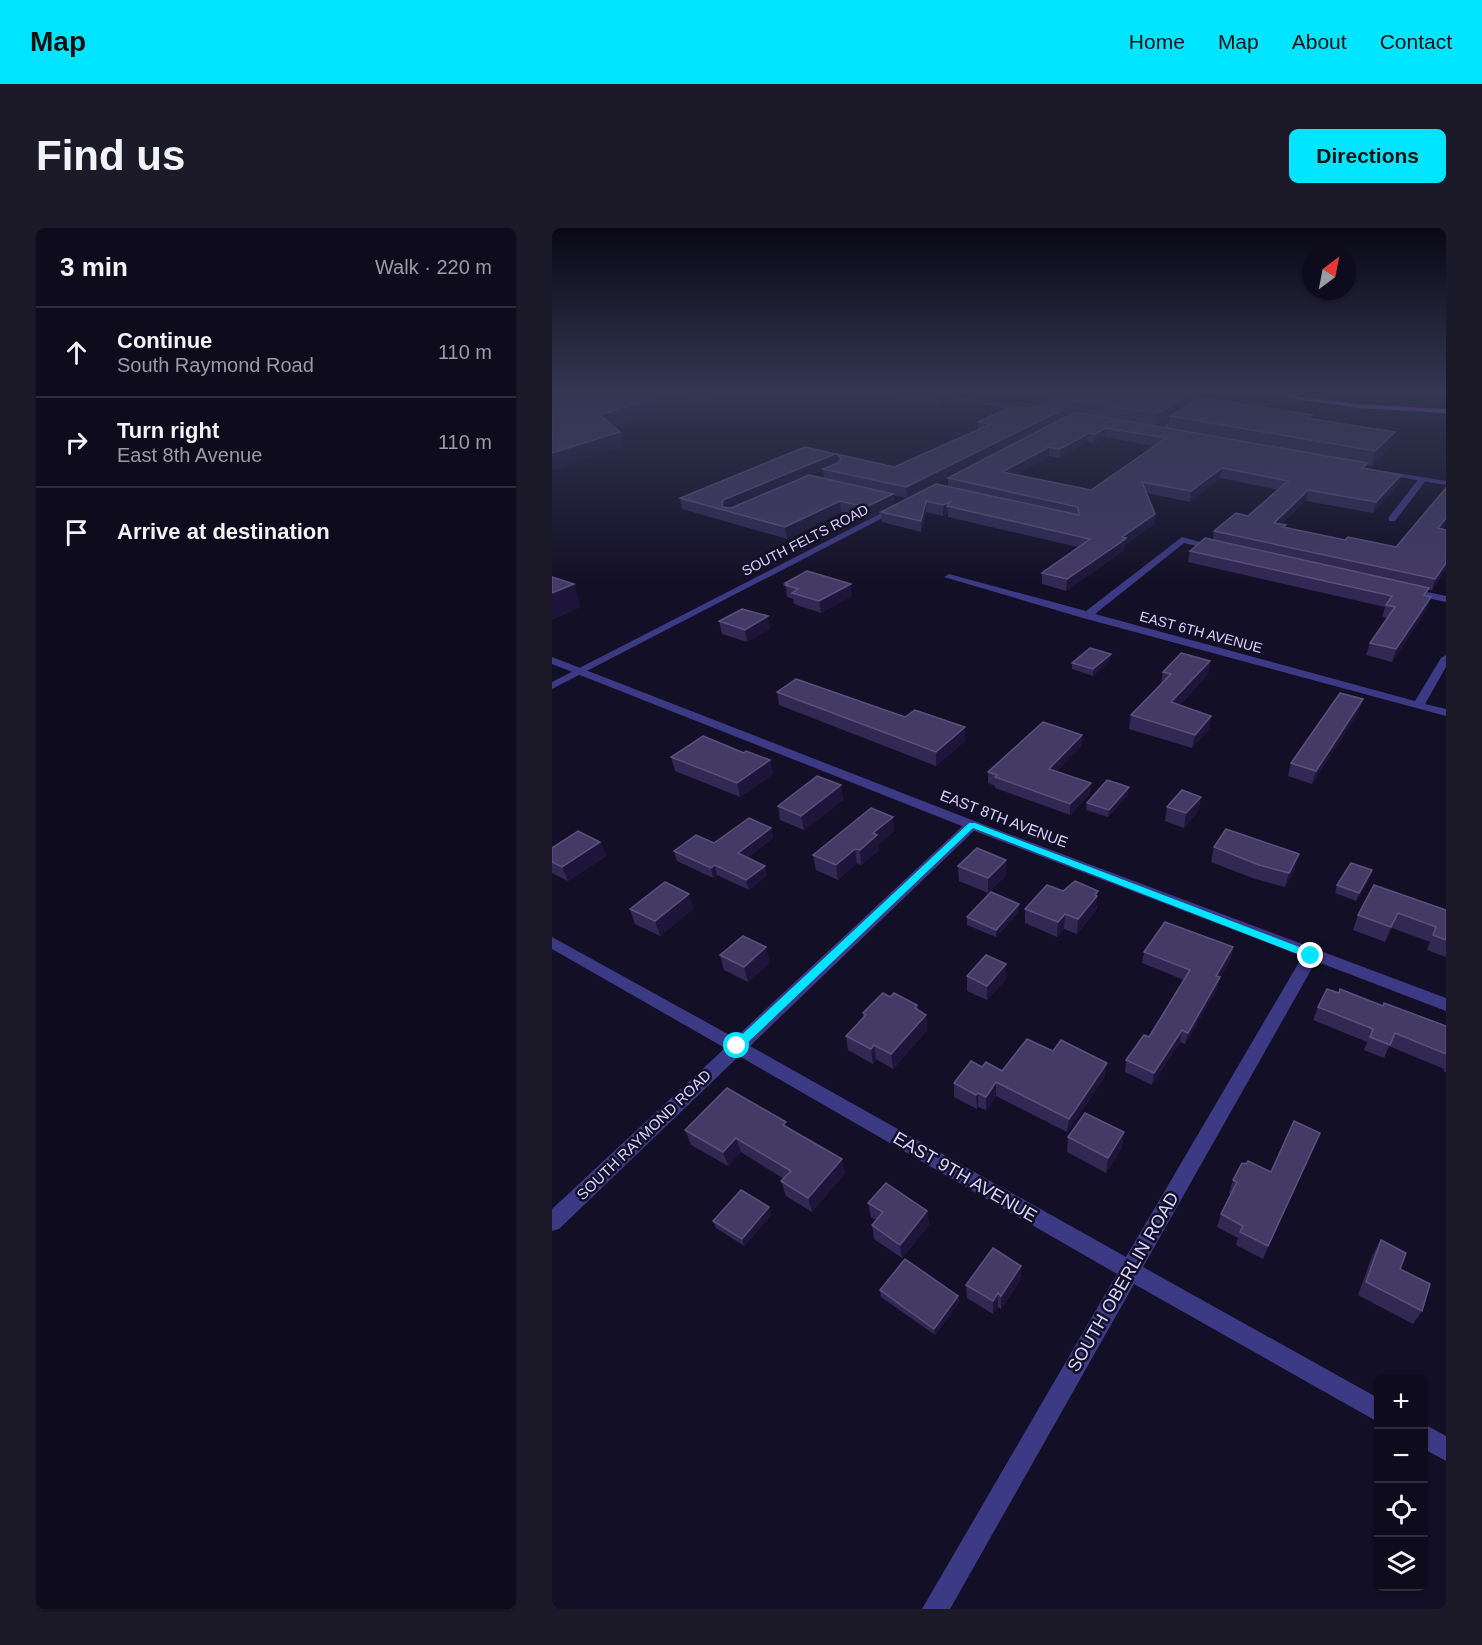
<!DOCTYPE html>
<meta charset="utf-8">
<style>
:root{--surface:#0e0b1c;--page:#1c1929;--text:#f1f3f6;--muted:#9b9ba3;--line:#2e2b3b;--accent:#00e5ff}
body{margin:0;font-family:Helvetica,sans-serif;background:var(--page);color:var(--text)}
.controls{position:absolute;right:18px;bottom:18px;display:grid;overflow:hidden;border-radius:9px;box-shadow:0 2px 4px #0004}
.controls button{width:54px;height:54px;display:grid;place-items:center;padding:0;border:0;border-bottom:2px solid var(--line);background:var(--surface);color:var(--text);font:30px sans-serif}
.compass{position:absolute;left:750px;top:18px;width:54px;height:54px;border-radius:50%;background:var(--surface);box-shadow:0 2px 4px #0004;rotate:32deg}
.stop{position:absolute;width:18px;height:18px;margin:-14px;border:4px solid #00e5ff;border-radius:50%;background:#fff}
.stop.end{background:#00e5ff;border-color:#fff;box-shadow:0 2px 6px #0008}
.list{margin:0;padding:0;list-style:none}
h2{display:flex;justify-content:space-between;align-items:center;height:78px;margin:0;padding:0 24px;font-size:26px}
h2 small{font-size:20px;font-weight:400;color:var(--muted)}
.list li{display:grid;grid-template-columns:39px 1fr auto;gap:18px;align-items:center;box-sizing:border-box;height:90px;padding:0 24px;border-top:2px solid var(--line)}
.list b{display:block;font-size:22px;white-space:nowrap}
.list p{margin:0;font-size:20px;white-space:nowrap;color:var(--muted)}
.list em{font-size:20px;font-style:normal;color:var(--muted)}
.icon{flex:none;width:33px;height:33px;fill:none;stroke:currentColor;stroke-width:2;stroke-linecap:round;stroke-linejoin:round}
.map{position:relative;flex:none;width:894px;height:1381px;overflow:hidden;border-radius:9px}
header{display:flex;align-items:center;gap:36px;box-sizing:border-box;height:84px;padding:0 30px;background:var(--accent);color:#111}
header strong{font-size:28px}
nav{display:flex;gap:33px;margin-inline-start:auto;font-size:21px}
.intro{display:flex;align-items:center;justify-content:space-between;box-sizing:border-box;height:144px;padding:0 36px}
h1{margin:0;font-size:42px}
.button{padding:15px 27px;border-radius:9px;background:var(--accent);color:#111;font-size:21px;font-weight:700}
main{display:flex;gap:36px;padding:0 36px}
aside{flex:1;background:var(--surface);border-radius:9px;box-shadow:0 2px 4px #0004}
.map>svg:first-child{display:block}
</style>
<header>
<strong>Map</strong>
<nav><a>Home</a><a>Map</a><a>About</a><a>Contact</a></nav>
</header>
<div class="intro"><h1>Find us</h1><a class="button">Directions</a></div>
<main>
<aside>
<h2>3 min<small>Walk · 220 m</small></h2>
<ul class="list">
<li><svg class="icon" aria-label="ahead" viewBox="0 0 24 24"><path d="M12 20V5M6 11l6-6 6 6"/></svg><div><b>Continue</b><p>South Raymond Road</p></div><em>110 m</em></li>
<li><svg class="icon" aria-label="right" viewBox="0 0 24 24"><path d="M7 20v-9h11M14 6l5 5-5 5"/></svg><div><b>Turn right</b><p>East 8th Avenue</p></div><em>110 m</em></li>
<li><svg class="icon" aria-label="arrive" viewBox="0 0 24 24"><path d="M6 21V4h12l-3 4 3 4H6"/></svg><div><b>Arrive at destination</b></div></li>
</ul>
</aside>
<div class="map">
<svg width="894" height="1381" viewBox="0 0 894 1381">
<rect width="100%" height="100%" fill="#130f26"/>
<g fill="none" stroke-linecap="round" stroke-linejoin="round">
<g fill="#3d3a85" fill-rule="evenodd">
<polygon points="669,163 676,163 606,206 601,205"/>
<polygon points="868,249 875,251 843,293 837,293 837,289"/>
<polygon points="343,278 350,280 0,461 0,454"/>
<polygon points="630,309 670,320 666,323 632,315 543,386 863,473 889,430 894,427 894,439 873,476 894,481 894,488 531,390 392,349 397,346 534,383"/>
<polygon points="856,360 894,368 894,374 853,365 851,363"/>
<polygon points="420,593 425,594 427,597 425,600 198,818 574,1029 753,724 765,724 767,728 591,1039 826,1170 826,1194 582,1056 398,1381 370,1381 565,1046 187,828 7,1001 0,1003 0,981 173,820 0,721 0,709 183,810 415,594"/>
<polygon points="872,1196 894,1208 894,1233 872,1221"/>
</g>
<g fill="#3d3a85" fill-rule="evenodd">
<polygon points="365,163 378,163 480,183 477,185"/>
<polygon points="826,242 894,253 894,257 829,246"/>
<polygon points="0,429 425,594 894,770 894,783 415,600 0,436"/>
</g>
<polygon fill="#c25bff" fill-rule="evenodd" points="685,163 702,163 807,176 894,181 894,185 807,180"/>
</g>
<g fill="#312854" fill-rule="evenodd">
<polygon points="0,163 232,163 210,171 193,167 160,178 138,174 62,199 72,219"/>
<polygon points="339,163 423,163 414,167 403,165 403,172 387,179 340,170"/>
<path d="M506 163H617L612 165 634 169 633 179 759 191 843 204 839 219 820 238 815 237 814 240 849 247 846 257 821 285 754 273 729 296 734 297 733 300 793 312 844 319 890 301 894 341 880 362H876L875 368 879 369 875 381 840 434 814 427 818 415 836 390 830 389 833 379 636 334 638 323 661 312 662 303 696 288 726 262 668 250 638 274 595 265 603 286 602 296 573 317 571 323 514 363 490 356V345L526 319 396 289V285L391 288 374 284 369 304 330 294 329 284 396 259V250L506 193 355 270 341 267 342 277 315 291 289 284 235 311 130 281 128 270 284 235 286 234 285 226 342 239 426 202V194L479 180 495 179V168ZM510 184 520 186 510 191ZM617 192 616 200 606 199ZM553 209 602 218 539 262 463 247 497 228 507 230 536 214 542 215ZM271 242 272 250 258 247Z"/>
<polygon points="233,355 300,368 269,385 242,376 241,371 235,369"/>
<polygon points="167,393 218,401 195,414 170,406"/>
<polygon points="558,432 541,448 520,441 520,435"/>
<polygon points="658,433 656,446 628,477 659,488 657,501 640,520 577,501 579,487 609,456 611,444"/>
<polygon points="225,464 353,489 414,512 384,538 227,477"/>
<polygon points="807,483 760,556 736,548 739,535"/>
<polygon points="530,507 529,518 505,543 538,566 518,587 443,560 443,558 436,555 436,544"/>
<polygon points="192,525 218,532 221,546 188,569 123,543 119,529"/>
<polygon points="289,557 291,572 252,602 228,592 226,578"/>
<polygon points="576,567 556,589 534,582 535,575"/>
<polygon points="649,569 646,583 632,600 613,593 615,579"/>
<polygon points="219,600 221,610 195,630 215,647 197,662 165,647 161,650 125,633 122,623 162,615"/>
<polygon points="342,603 326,617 327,622 309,637 305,635 286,652 264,642 261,627"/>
<polygon points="48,614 54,628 16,653 0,645 0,620"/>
<polygon points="662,619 743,640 733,659 703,651 659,634"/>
<polygon points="454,632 454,647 436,665 407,653 406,638"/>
<polygon points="820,642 818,650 804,673 783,665 785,657"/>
<polygon points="545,678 544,682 525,706 512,701 505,709 473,695 473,681"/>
<polygon points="142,680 108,708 83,696 78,681"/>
<polygon points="894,682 894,729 875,722 878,714 840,700 833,714 801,702 806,687"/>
<polygon points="467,684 444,709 415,697 415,689"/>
<polygon points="681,719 679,730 668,749 665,761 633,816 628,814 600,857 573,844 574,832 597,809 632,752 590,735 592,724"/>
<polygon points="168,727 218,734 196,754 172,742"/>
<polygon points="454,736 454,751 435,772 415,763 415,748"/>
<polygon points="787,765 894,798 894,844 892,844 892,841 837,818 832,830 812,822 815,814 761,792 766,779"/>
<polygon points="338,769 365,777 366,782 374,787 375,802 341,841 324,831 321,836 296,822 294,808 311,789 311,785"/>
<polygon points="430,839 450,843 553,848 515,904 444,868 434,882 426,879 425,881 402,869 402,855"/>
<polygon points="235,899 293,945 260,984 234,968 229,953 232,951 189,924 176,938 139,917 133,902"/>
<polygon points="572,904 570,919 554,945 515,924 516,909"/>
<polygon points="768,905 711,1031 684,1017 686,1010 665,999 669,986 679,966 677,965 681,952 694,936 719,944"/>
<polygon points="316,975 375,983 377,997 350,1030 322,1011 320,997 324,992 319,989"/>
<polygon points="220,986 192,1018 164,1000 161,993"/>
<polygon points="829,1012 848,1041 870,1083 861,1096 806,1067 821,1026"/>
<polygon points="469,1038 469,1051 449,1081 446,1079 441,1086 415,1070 414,1057"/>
<polygon points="328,1062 406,1068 407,1074 383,1107 329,1069"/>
</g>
<g fill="#1d163a">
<polygon points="125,163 136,163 138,174 52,202 48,187"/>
<polygon points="161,163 193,163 193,167 160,178 157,164"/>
<polygon points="209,163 232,163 210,171"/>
<polygon points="390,163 403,163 403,172 387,179 387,164"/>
<polygon points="414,163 423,163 414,167"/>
<polygon points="608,163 617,163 607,169"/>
<polygon points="634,169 633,182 618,188 617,192 604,200 605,186"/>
<polygon points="510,182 510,191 355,270 354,259"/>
<polygon points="554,200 553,209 542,215 543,206"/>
<polygon points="68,204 72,219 0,243 0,225"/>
<polygon points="843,204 839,219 820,238 823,223"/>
<polygon points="537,205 536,214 507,230 508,221"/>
<polygon points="497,219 497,228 450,254 450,244"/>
<polygon points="283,226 284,236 173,283 170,279 171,272"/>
<polygon points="670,240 668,250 638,274 639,263"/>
<polygon points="849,247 846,257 821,285 824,274"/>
<polygon points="756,262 754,273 719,305 722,295"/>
<polygon points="341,266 342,277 315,291 314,279"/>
<polygon points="288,273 289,284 235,311 233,299"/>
<polygon points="374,273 374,284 369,304 369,293"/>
<polygon points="398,274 395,278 396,285 391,288 391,277"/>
<polygon points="603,286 602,296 573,317 571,323 514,363 515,351 570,309"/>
<polygon points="894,290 894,296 883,311 886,300"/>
<polygon points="894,335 894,341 880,362 883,351"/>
<polygon points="22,356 29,379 0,392 0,365"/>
<polygon points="299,356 300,368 269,385 267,373"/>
<polygon points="879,369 875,381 840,434 844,421"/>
<polygon points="216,388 218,401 195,414 193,402"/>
<polygon points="559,426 558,432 541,448 541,441"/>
<polygon points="658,433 656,446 618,488 619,474"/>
<polygon points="811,471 807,483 760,556 764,543"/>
<polygon points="659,488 657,501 640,520 643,507"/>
<polygon points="413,499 414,512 384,538 384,524"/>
<polygon points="530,507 529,518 497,552 497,541"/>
<polygon points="218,532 221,546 188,569 185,555"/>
<polygon points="539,555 538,566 518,587 518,576"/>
<polygon points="289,557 291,572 252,602 249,588"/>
<polygon points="577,559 576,567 556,589 557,582"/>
<polygon points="649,569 646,583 632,600 634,585"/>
<polygon points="341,589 342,603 326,617 327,622 309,637 308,622 321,605"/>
<polygon points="219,600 221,610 188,635 186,625"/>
<polygon points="48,614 54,628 16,653 10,639"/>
<polygon points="303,621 305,635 286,652 284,637"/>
<polygon points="747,626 743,640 733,659 737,645"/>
<polygon points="454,632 454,647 436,665 436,650"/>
<polygon points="163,637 165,647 161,650 159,640"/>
<polygon points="213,638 215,647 197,662 194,652"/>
<polygon points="820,642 818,650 804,673 807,665"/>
<polygon points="546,663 544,682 525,706 526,691"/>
<polygon points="137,666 142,680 108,708 103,693"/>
<polygon points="467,676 467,684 444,709 444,702"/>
<polygon points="846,685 840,700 833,714 839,699"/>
<polygon points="513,686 512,701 505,709 506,694"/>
<polygon points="214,719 218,734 196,754 192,739"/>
<polygon points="681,719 679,730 662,759 668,749 665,761 633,816 636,805 664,748"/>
<polygon points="454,736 454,751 435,772 435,758"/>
<polygon points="374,787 375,802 341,841 339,826"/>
<polygon points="630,802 628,814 600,857 602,845"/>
<polygon points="322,817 324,831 321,836 319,821"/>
<polygon points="555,835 553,848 515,904 517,891"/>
<polygon points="444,854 444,868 434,882 434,869"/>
<polygon points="426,865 426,879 425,881 424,867"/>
<polygon points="572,904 570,919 554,945 556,930"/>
<polygon points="768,905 762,918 711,1031 716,1018"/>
<polygon points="184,910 189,924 176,938 171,924"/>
<polygon points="290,931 293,945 260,984 256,970"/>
<polygon points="217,979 220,986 192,1018 190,1011"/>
<polygon points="375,983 377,997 350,1030 348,1017"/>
<polygon points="469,1038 469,1051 449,1081 449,1068"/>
<polygon points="446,1065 446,1079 441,1086 441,1073"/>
<polygon points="406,1068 407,1074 383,1107 382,1101"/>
</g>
<g fill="#433a66" stroke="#5a527e" stroke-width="1.5" fill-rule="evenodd">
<polygon points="0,163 125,163 48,187 68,204 0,225"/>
<polygon points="506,163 597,163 634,169 605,186 495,168"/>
<polygon points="647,171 666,172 760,187 755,190 843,204 823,223 618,188"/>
<polygon points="484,177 510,182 354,259 271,241 288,234 289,230 285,226 342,239 439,196 426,194 460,178 479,180"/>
<path d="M523 184 815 235 810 240 849 247 824 274 756 262 722 295 734 297 731 299 793 312 796 309 844 319 894 260V290L886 300 894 302V335L883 351 662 303 684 285 696 288 736 253 670 240 639 263 590 254 603 286 570 309 574 310 571 312H572L515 351 490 345 538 311 395 278 398 274 391 277 374 273 369 293 329 284 384 256 527 287 526 279 396 250ZM554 200 614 210 539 262 450 244 497 219 508 221 537 205 543 206Z"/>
<polygon points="253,219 283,226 171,272 170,279 179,280 257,247 341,266 314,279 288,273 233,299 128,270"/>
<polygon points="653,310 877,360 872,367 879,369 844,421 818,415 843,379 834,377 840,368 638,323"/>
<polygon points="255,343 299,356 267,373 240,365 246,361 233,357 236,356 233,355"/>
<polygon points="0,349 22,356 0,365"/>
<polygon points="190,381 216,388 193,402 167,393"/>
<polygon points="538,420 559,426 541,441 520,435"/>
<polygon points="629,425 658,433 619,474 659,488 643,507 579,487 619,446 611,444"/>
<polygon points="244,451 353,489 363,482 413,499 384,524 225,464"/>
<polygon points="788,465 811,471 764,543 739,535"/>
<polygon points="491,494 530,507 497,541 539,555 518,576 443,549 445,547 436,544"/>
<polygon points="151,508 192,525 194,523 218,532 185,555 119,529"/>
<polygon points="265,548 289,557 249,588 226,578"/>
<polygon points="555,552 577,559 557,582 535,575"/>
<polygon points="630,562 649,569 634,585 615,579"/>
<polygon points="319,580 341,589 321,605 325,607 308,622 303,621 284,637 261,627"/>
<polygon points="197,590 219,600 186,625 213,638 194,652 163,637 159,640 122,623 144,607 162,615"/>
<polygon points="674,601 747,626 737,645 707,637 662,619"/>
<polygon points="26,603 48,614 10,639 0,634 0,620"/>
<polygon points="425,620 454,632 436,650 406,638"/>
<polygon points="799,635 820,642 807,665 785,657"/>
<polygon points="523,653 546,663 543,667 545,668 526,691 513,686 506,694 473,681 495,657 511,663"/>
<polygon points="113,654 137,666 103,693 78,681"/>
<polygon points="822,657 894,682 894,712 881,707 884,699 846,685 839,699 806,687"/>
<polygon points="439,664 467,676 444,702 415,689"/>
<polygon points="613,694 681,719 664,748 668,749 636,805 630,802 602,845 574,832 592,807 597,809 638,742 592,724"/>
<polygon points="191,708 214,719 192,739 168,727"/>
<polygon points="434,727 454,736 435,758 415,748"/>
<polygon points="775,761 787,765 788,761 831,778 832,775 894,798 894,826 843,805 838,817 818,809 821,801 766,779"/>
<polygon points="331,765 338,769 342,765 365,777 363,780 374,787 339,826 322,817 319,821 294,808 314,787 311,785"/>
<polygon points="475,811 501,823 509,812 555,835 517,891 444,854 434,869 426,865 424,867 402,855 419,833 430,839 434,834 450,843"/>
<polygon points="175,860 234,894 231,897 290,931 256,970 229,953 239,943 184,910 171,924 133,902"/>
<polygon points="533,885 572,904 556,930 516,909"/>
<polygon points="742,893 768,905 716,1018 688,1004 691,998 669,986 685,954 681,952 690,935 694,936 696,933 719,944"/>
<polygon points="334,955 375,983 348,1017 320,997 331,984 316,975"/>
<polygon points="189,962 217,979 190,1011 161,993"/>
<polygon points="829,1012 854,1025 848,1041 878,1056 870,1083 814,1054"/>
<polygon points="441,1020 469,1038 449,1068 446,1065 441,1073 414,1057"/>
<polygon points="353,1031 406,1068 382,1101 328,1062"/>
</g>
<linearGradient id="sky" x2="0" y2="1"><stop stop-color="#0a0815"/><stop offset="0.46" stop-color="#333752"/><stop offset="1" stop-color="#333752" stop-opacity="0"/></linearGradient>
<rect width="894" height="356" fill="url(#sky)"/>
<polygon fill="#00e5ff" points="417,595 423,595 763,725 764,728 759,731 756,730 421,600 189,821 181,821 181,815"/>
<g text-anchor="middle" stroke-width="5" stroke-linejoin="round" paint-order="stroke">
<g font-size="14" fill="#d9d4ff" stroke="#130f26">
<text transform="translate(253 312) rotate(-27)" y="5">SOUTH FELTS ROAD</text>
<text transform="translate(649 404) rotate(15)" y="5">EAST 6TH AVENUE</text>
</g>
<g font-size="15" fill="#d9d4ff" stroke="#130f26">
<text transform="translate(452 591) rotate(21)" y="5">EAST 8TH AVENUE</text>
<text transform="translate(92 907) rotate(-44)" y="5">SOUTH RAYMOND ROAD</text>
</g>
<g font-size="18" fill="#d9d4ff" stroke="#130f26">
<text transform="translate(413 949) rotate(30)" y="6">EAST 9TH AVENUE</text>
<text transform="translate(571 1054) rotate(-60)" y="6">SOUTH OBERLIN ROAD</text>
</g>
</g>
</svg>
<div class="controls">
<button>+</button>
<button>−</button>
<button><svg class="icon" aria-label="locate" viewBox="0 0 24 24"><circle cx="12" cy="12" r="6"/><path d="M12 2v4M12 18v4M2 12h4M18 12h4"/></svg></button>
<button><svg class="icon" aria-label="layers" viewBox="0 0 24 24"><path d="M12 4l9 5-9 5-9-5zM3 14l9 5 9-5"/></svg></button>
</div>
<svg class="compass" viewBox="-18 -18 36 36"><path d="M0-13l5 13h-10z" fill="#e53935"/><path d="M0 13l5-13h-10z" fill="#9b9ba3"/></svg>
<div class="stop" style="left:185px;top:818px"></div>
<div class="stop end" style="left:759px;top:728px"></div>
</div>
</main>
